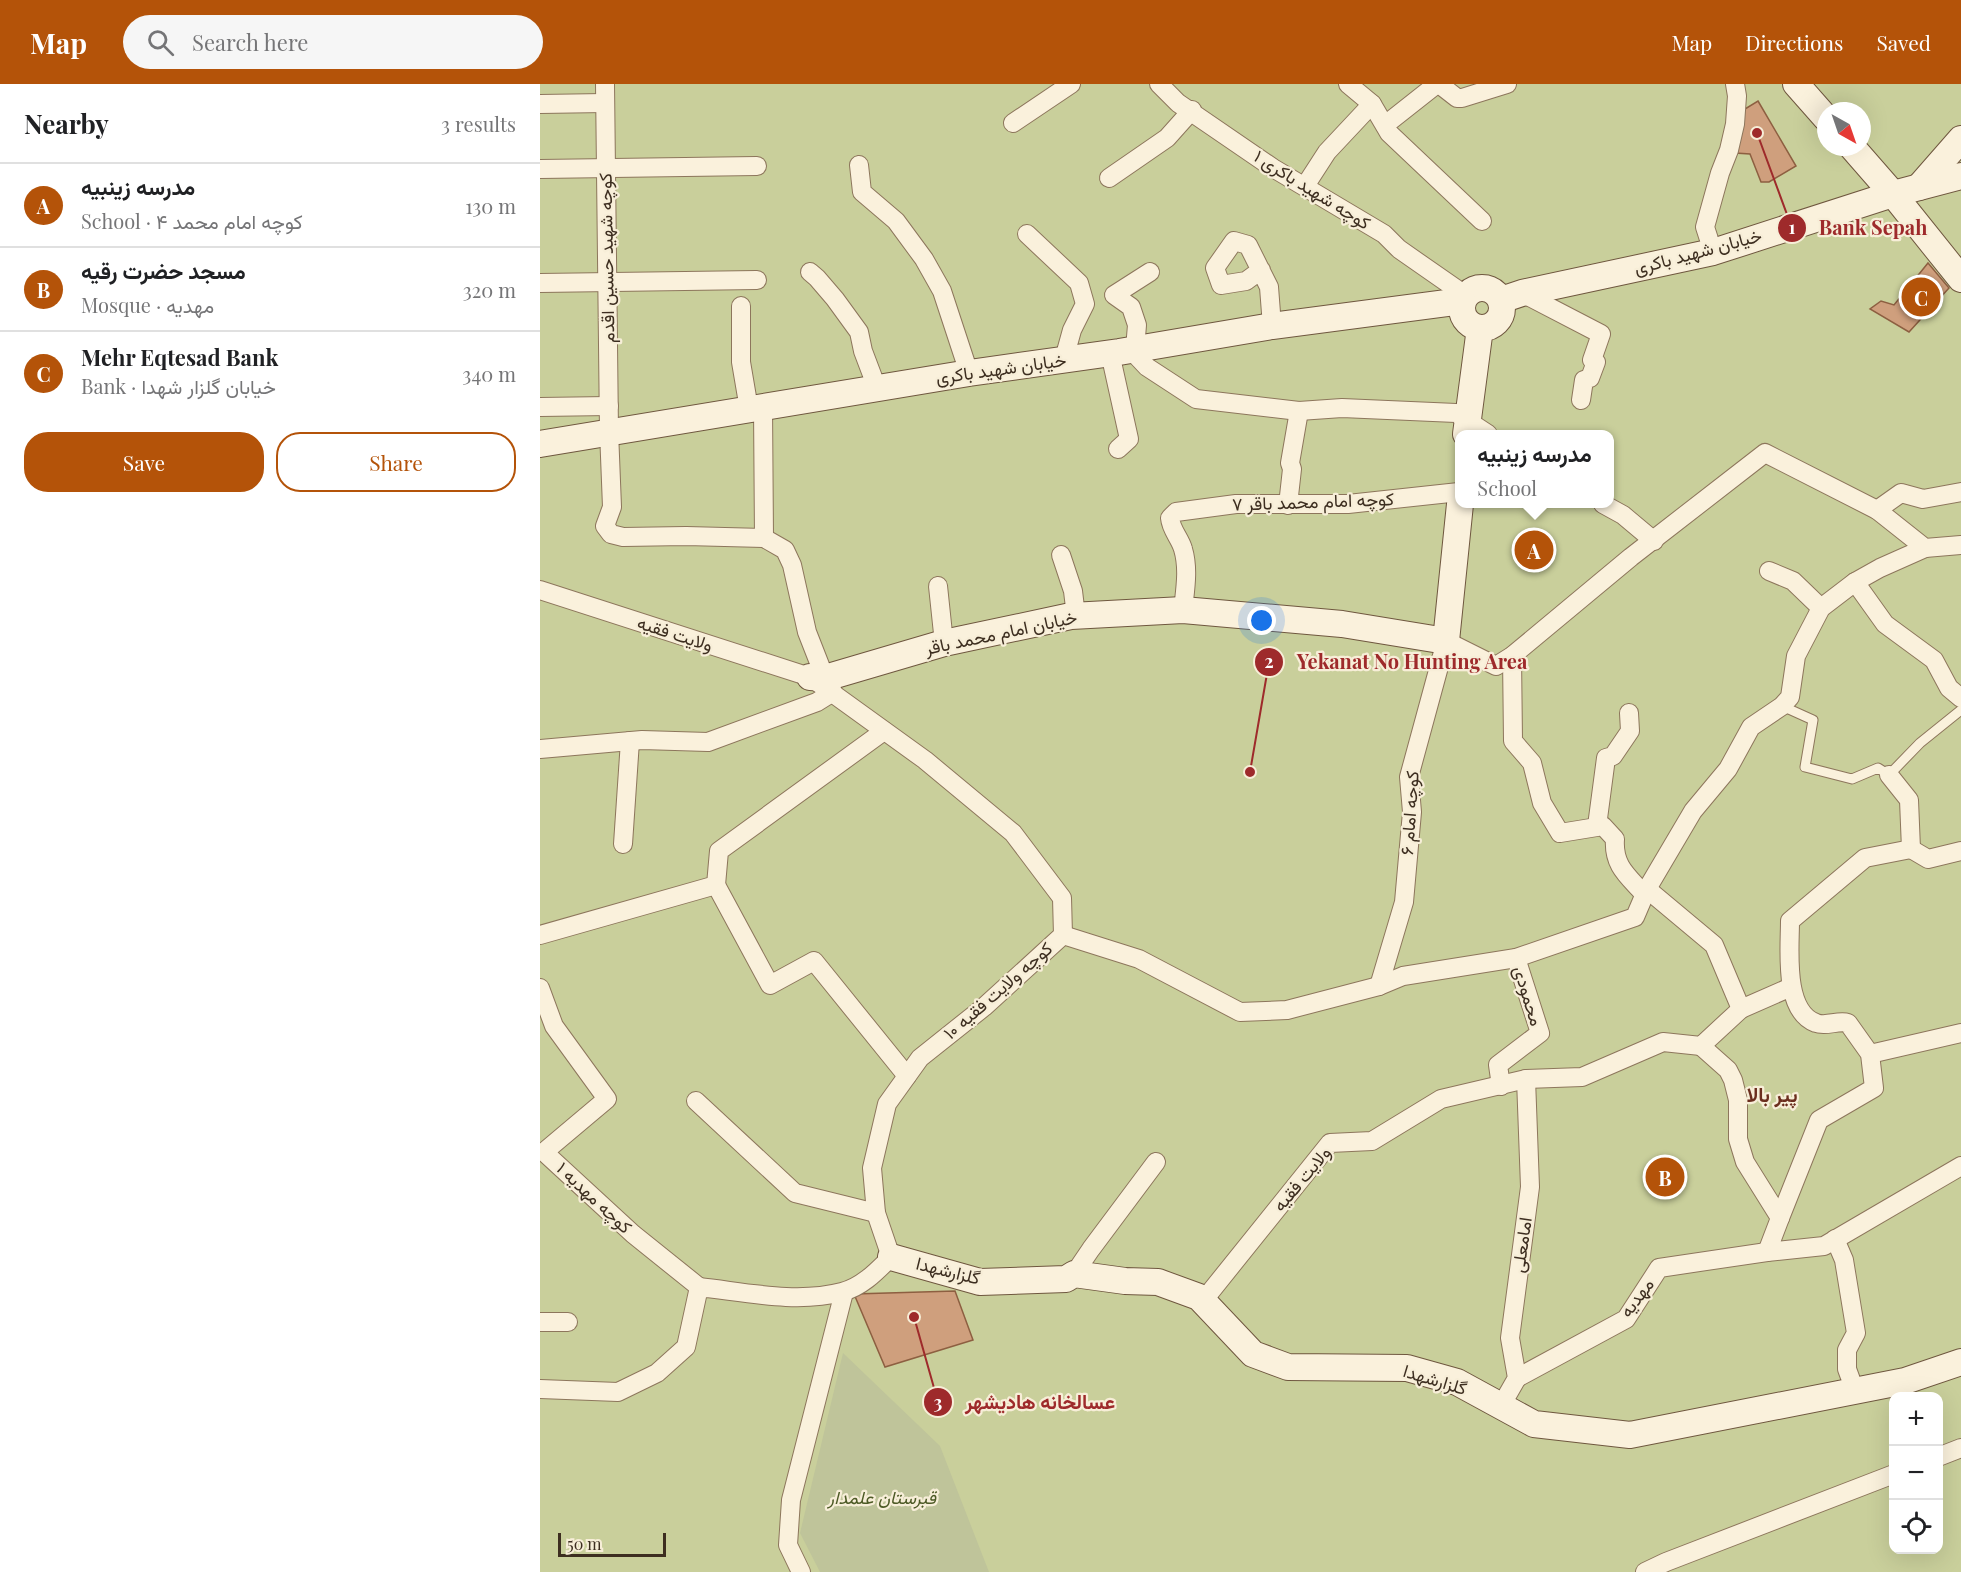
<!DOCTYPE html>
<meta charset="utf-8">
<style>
:root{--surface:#fff;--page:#f6f6f6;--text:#202124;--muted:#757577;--line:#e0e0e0;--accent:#b45309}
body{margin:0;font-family:"Playfair Display",Vazirmatn,serif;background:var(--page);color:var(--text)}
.controls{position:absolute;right:18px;bottom:18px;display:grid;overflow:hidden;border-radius:12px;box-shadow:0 6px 24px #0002}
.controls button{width:54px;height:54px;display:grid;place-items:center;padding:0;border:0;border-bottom:2px solid var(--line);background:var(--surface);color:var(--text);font:30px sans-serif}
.compass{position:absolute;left:1277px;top:18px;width:54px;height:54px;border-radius:50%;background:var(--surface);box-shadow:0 6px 24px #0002;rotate:140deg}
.scale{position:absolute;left:18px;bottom:15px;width:108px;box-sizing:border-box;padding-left:6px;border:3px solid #3d2e20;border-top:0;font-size:16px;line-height:21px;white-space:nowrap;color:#3d2e20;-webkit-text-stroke:4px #f7eed8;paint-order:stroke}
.you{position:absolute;left:722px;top:537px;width:21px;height:21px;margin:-15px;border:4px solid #fff;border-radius:50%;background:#1a73e8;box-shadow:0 0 0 9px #1a73e833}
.badge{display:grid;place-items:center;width:39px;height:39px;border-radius:50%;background:var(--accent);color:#fff;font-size:20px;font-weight:700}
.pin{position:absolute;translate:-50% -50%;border:3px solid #fff;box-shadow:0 2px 6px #0006}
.popup{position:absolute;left:915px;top:346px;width:159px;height:78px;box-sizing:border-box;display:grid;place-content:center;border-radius:12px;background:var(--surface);filter:drop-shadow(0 2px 4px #0005);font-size:20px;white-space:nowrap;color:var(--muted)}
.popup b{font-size:22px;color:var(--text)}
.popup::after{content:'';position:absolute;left:50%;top:100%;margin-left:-12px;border:12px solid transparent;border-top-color:var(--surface)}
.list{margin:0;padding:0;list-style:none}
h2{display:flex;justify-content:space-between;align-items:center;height:78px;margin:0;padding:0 24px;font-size:26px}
h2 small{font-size:20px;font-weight:400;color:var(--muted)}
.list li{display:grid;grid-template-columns:39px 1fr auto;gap:18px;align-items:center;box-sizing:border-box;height:84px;padding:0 24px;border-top:2px solid var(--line)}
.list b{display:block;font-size:22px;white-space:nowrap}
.list p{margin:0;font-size:20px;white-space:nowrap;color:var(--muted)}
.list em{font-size:20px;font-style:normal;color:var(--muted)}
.actions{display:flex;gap:12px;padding:18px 24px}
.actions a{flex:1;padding:14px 0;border:2px solid var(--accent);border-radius:24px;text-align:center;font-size:21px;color:var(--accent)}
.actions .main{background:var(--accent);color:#fff}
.icon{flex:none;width:33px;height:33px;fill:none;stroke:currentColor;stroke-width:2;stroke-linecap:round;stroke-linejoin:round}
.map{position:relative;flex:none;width:1421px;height:1488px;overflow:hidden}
header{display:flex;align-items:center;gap:36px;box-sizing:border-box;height:84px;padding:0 30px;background:var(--accent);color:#fff}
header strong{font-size:28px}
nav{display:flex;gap:33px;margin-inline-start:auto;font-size:21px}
.search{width:420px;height:54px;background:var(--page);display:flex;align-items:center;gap:15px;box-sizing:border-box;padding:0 21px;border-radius:33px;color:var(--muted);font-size:22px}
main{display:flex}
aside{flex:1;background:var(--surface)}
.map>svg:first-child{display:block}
</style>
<header>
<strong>Map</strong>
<div class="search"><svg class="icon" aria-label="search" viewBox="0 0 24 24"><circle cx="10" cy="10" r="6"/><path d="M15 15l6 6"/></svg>Search here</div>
<nav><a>Map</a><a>Directions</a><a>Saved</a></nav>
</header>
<main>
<aside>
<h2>Nearby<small>3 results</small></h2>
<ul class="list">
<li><span class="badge">A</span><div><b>مدرسه زینبیه</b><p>School · کوچه امام محمد ۴</p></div><em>130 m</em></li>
<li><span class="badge">B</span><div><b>مسجد حضرت رقیه</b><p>Mosque · مهدیه</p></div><em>320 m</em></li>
<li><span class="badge">C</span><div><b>Mehr Eqtesad Bank</b><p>Bank · خیابان گلزار شهدا</p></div><em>340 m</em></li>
</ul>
<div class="actions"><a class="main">Save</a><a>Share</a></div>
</aside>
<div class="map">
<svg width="1421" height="1488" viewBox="0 0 1421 1488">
<rect width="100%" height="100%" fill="#f0e4c8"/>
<path fill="#c9cf9b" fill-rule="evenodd" d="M0 0H1421V1488H0ZM1286 27H1322V63H1286ZM919 350H1069V420H919ZM1354 1312H1398V1466H1354Z"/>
<polygon fill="#bfc49a" points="303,1269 400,1362 449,1488 280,1488 260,1449"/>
<g fill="#cf9f7d" stroke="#8d5f41" stroke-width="1.5">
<polygon points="1218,17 1256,82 1229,98 1221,98 1210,70 1195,69 1200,28"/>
<polygon points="1388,179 1409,204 1369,248 1330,225 1341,217 1354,221"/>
<polygon points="415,1207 433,1256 345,1283 314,1210"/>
</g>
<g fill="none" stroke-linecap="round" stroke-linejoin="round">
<defs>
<polyline id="lane" points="1242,622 1273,636 1265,683 1312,695 1338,684 1349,691 1380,659 1421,626"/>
<g id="street">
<polyline points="65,0 69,347 72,423 65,442 71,450 83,453 146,452 224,454 245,466 252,481 267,548 285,594"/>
<polyline points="619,0 638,19 733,84 844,150 859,165 925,211"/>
<polyline points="808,0 832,20 849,49 942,137"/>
<polyline points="899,0 917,14 922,14 967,0"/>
<polyline points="0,20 65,19"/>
<polyline points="473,39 531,0"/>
<polyline points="845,41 897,0"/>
<polyline points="319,81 322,108 356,137 384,175 402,207 429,289"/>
<polyline points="0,85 217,82"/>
<polyline points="569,94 627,54 652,26"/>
<polyline points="765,102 787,68 832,20"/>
<polyline points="487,150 539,199 545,220 532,246 524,275"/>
<polyline points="1173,168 1165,143 1180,89 1189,66 1195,40 1197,12 1195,0"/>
<polyline points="721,186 706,197 681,201 675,184 694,157 708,161 729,203 732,242"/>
<polyline points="270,188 277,194 295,215 319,248 323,267 337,304"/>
<polyline points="0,199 217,196"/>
<polyline points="982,209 1061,250 1052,276 1056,278 1050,294 1044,296 1041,316"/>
<polyline points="201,222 201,278 209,325"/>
<polyline points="595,265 597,241 591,223 574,211 610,188"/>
<polyline points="591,266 607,283 656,315 759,327 802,324 916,329 948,350"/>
<polyline points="570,269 589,355 578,365"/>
<polyline points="0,323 69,322"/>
<polyline points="223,323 224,454"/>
<polyline points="1063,420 1083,431 1114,457"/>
<polyline points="748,421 752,385 750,379 759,327"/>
<polyline points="1337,426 1361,409 1383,415 1421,408"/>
<polyline points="521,471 533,507 536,532"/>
<polyline points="1229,487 1253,497 1281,524"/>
<polyline points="1315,498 1345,540 1394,576 1409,604 1421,614"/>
<polyline points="398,502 404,559"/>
<path d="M0 506 270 593 385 676 473 749 522 814 523 851 444 923 380 974 347 1020 332 1084 336 1129 351 1173C337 1187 322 1203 302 1208 256 1220 205 1208 159 1203L146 1263 117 1289 78 1308 0 1305"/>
<path d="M643 526C645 506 649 485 643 465 640 454 631 446 630 434L636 428 696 420H808L919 408"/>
<path d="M972 572 973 657 992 679 1002 719 1020 749 1063 742 1075 755C1073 782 1088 792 1104 810"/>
<polyline points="0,665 102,656 168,658 277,618 293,608"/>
<polyline points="1057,742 1066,674 1073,672 1090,647 1089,629"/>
<polyline points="83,760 90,657"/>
<polyline points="1371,765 1388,775 1421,767"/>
<polyline points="176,801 230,901 274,877 367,992"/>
<polyline points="1107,805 1174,861 1201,925 1251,903"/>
<polyline points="0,851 176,801 179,767 344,647"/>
<polyline points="523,851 599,875 700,928 747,926 839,902 863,892 976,874 1095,833 1107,805 1153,727 1188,685 1211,643 1242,622 1250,613 1256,572 1281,524 1315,498 1340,484 1385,464"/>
<polyline points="839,902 864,818 872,728 869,693 906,557 956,582 972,572 1091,473 1225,369 1337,426 1385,464 1421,461"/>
<polyline points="0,904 14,942 67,1015 4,1068 93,1150 159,1203"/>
<polyline points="1161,962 1188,986 1193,996 1198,1016 1198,1055 1205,1078 1240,1134 1227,1168 1284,1162 1421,1082"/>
<polyline points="1330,970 1421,949"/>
<polyline points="961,1002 958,981 1000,949 976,874"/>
<polyline points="156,1017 255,1109 336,1129"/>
<path d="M1240 1134 1279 1036 1334 1004 1330 970 1308 939C1298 936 1286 943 1276 939 1243 927 1250 865 1250 837L1325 774 1371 765 1369 716 1349 691"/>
<polyline points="1295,1155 1304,1176 1316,1249 1307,1266 1307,1285 1315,1307"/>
<polyline points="534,1190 551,1165 616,1078"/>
<polyline points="663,1217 790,1059 832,1057 901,1015 986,995 1042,993 1123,958 1161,962 1201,925"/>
<polyline points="0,1238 28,1238"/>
<polyline points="977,1294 1086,1235 1119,1184 1227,1168"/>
<polyline points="961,1322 977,1294 970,1254 990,1103 986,995"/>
<polyline points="1398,1373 1421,1364"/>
<polyline points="261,1488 248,1461 251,1416 304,1208"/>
<polyline points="1105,1488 1126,1478 1354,1390"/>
</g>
<g id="secondary">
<polyline points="1256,0 1286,34"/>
<polyline points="1312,63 1353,110 1421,195"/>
<polyline points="1379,103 1421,55"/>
<circle cx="942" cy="224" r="20"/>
<polyline points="961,216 982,209 1173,168 1353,110 1421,92"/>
<polyline points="926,350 940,244"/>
<polyline points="0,360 429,289 579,268 732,242 922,217"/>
<polyline points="270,593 285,594 404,559 531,532 643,526 802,540 906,557 920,420"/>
<polyline points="351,1173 440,1198 526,1195 534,1190 585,1197 618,1198 659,1213 713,1270 748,1283 867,1284 917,1298 994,1340 1090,1351 1365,1297 1421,1278"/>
</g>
</defs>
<use href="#lane" stroke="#8d765c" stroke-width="11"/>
<use href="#street" stroke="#8d765c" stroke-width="20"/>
<use href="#secondary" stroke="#6f573f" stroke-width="28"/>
<use href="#lane" stroke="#faf1dc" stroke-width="9"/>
<use href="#street" stroke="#faf1dc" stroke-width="18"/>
<use href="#secondary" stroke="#faf1dc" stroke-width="26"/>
</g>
<g text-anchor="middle" stroke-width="4.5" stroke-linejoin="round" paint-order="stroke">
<g font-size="18" fill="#3d2e20" stroke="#f7eed8">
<text transform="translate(772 106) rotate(32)" y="6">کوچه شهید باکری ۱</text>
<text transform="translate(1158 168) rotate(-15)" y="6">خیابان شهید باکری</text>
<text transform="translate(67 174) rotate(-91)" y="6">کوچه شهید حسین اقدم</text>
<text transform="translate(461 285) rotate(-8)" y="6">خیابان شهید باکری</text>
<text transform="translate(773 418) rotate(-2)" y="6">کوچه امام محمد باقر ۷</text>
<text transform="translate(461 549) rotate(-12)" y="6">خیابان امام محمد باقر</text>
<text transform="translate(135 550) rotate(18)" y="6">ولایت فقیه</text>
<text transform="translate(870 729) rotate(-86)" y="6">کوچه امام ۶</text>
<text transform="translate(458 907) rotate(-41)" y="6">کوچه ولایت فقیه ۱۰</text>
<text transform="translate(988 912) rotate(73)" y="6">محمودی</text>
<text transform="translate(762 1095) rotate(-50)" y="6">ولایت فقیه</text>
<text transform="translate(54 1114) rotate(43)" y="6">کوچه مهدیه ۱</text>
<text transform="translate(982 1161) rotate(-82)" y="6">امامعلی</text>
<text transform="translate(408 1187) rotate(14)" y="6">گلزارشهدا</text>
<text transform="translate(1097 1214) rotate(-53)" y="6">مهدیه</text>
<text transform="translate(895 1296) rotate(17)" y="6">گلزارشهدا</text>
</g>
<g font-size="18" font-style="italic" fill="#4d5a26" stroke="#f7eed8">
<text x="342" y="1420">قبرستان علمدار</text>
</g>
<g font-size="20" font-weight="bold" fill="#6b2e1e" stroke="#f7eed8">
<text x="1232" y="1018">پیر بالا</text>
</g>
</g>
<path fill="none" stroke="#9e2a2b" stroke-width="2" d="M1217 49L1252 144M710 688L729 578M374 1233L398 1318"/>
<g fill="#9e2a2b" stroke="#f7eed8" stroke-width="2">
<circle cx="1217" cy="49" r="6"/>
<circle cx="710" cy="688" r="6"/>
<circle cx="374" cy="1233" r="6"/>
<circle cx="1252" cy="144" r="15"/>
<circle cx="729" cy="578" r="15"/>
<circle cx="398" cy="1318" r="15"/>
</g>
<g font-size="18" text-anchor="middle" font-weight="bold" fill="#fff">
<text x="1252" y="150">1</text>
<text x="729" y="584">2</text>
<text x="398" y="1325">3</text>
</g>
<g font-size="20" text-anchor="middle" font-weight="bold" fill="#9e2a2b" stroke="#f7eed8" stroke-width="4.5" stroke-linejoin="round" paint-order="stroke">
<text x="1333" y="151">Bank Sepah</text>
<text x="872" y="585">Yekanat No Hunting Area</text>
<text x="500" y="1325">عسالخانه هادیشهر</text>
</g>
</svg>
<div class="controls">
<button>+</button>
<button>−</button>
<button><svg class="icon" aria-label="locate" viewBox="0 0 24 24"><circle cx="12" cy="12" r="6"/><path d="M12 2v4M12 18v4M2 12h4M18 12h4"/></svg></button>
</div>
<svg class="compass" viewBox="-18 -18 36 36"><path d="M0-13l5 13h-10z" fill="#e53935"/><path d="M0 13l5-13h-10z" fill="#757577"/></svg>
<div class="scale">50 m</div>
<div class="you"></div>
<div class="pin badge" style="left:994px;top:466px">A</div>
<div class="popup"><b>مدرسه زینبیه</b>School</div>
<div class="pin badge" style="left:1125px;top:1093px">B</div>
<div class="pin badge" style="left:1381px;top:213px">C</div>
</div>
</main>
